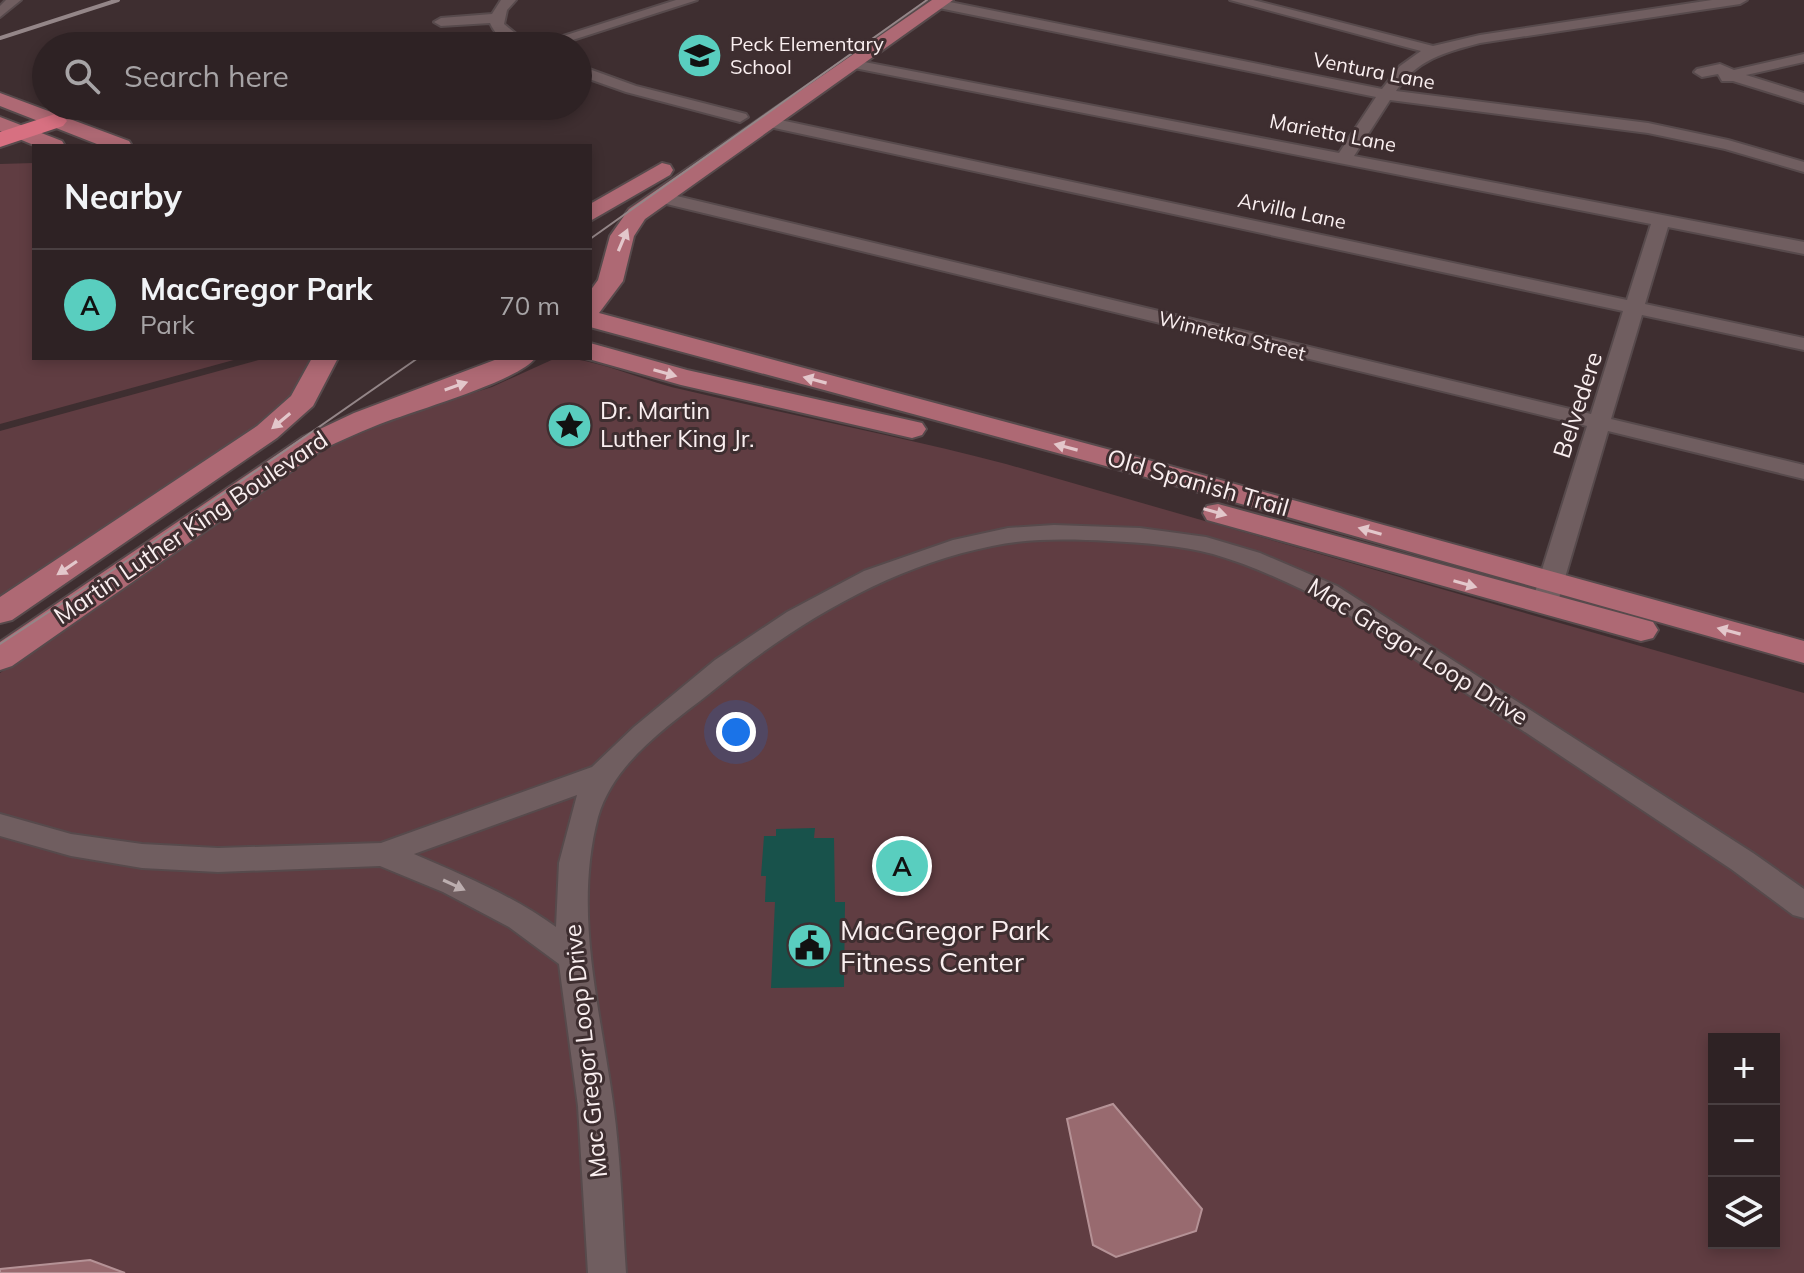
<!DOCTYPE html>
<meta charset="utf-8">
<style>
:root{--surface:#2e2224;--page:#3a2f31;--text:#f1f3f6;--muted:#a7a4a6;--line:#493f41;--accent:#59cebf}
body{margin:0;font-family:Mulish,sans-serif;background:var(--page);color:var(--text)}
.controls{position:absolute;right:24px;bottom:24px;display:grid;overflow:hidden;border-radius:0px;box-shadow:0 4px 12px #0003}
.controls button{width:72px;height:72px;display:grid;place-items:center;padding:0;border:0;border-bottom:2px solid var(--line);background:var(--surface);color:var(--text);font:40px sans-serif}
.you{position:absolute;left:736px;top:732px;width:28px;height:28px;margin:-20px;border:6px solid #fff;border-radius:50%;background:#1a73e8;box-shadow:0 0 0 12px #1a73e833}
.badge{display:grid;place-items:center;width:52px;height:52px;border-radius:50%;background:var(--accent);color:#111;font-size:26px;font-weight:700}
.pin{position:absolute;translate:-50% -50%;border:4px solid #fff;box-shadow:0 2px 8px #0006}
.list{margin:0;padding:0;list-style:none}
h2{display:flex;justify-content:space-between;align-items:center;height:104px;margin:0;padding:0 32px;font-size:34px}
h2 small{font-size:26px;font-weight:400;color:var(--muted)}
.list li{display:grid;grid-template-columns:52px 1fr auto;gap:24px;align-items:center;box-sizing:border-box;height:112px;padding:0 32px;border-top:2px solid var(--line)}
.list b{display:block;font-size:30px;white-space:nowrap}
.list p{margin:0;font-size:26px;white-space:nowrap;color:var(--muted)}
.list em{font-size:26px;font-style:normal;color:var(--muted)}
.icon{flex:none;width:44px;height:44px;fill:none;stroke:currentColor;stroke-width:2;stroke-linecap:round;stroke-linejoin:round}
.map{position:relative;flex:none;width:1804px;height:1273px;overflow:hidden}
.search{position:absolute;background:var(--surface);box-shadow:0 4px 12px #0003;left:32px;top:32px;width:560px;height:88px;display:flex;align-items:center;gap:20px;box-sizing:border-box;padding:0 28px;border-radius:44px;color:var(--muted);font-size:30px}
.panel{position:absolute;background:var(--surface);box-shadow:0 4px 12px #0003;left:32px;top:144px;width:560px;height:216px;border-radius:0px}
.map>svg:first-child{display:block}
</style>
<div class="map">
<svg width="1804" height="1273" viewBox="0 0 1804 1273">
<rect width="100%" height="100%" fill="#3e2e30"/>
<g fill="#603d42" fill-rule="evenodd">
<polygon points="34,163 34,358 241,358 0,424 0,164"/>
<polygon points="266,358 312,358 295,392 273,418 0,596 0,431"/>
<path d="M556 358C598 358 639 380 680 389 789 415 898 436 1006 464L1804 693V1273H125L90 1260 0 1269V673L132 584 316 452 363 427 492 387ZM1714 1039H1774V1243H1714Z"/>
</g>
<g fill="#986a6f" stroke="#b59296" stroke-width="2">
<polygon points="1113,1104 1202,1209 1196,1231 1116,1257 1093,1245 1067,1119"/>
<polygon points="90,1260 125,1273 0,1273 0,1269"/>
</g>
<polygon fill="#18524b" points="815,828 814,838 834,838 835,902 845,902 844,987 771,988 775,902 765,902 766,876 761,876 764,836 776,836 776,829"/>
<g fill="none" stroke-linecap="round" stroke-linejoin="round">
<defs>
<g id="minor">
<polygon points="6,0 21,0 0,17 0,6"/>
<path d="M501 0H516L507 10 504 24 531 46C512 46 498 41 490 23L441 26 434 22 441 18 492 14Z"/>
<polygon points="676,0 697,0 554,46 532,46"/>
<path d="M940 0 1382 89 1400 66 1421 51 1230 0H1253L1433 46 1480 35 1712 0H1747L1740 4 1480 43C1445 52 1416 60 1396 91L1648 123 1728 140 1804 162V172L1725 149 1648 133 1390 100 1354 156 1804 242V254L1668 227 1645 304 1804 338V350L1642 315 1611 419 1804 465V479L1608 431 1557 605 1553 611H1535L1531 605 1587 426 654 201 651 197 654 193 660 192 1591 414 1623 311 765 126 763 123 771 118 1627 300 1651 224 849 67 847 64 854 60 1339 153 1376 97 934 7V1Z"/>
<polygon points="1804,54 1804,62 1746,75 1804,93 1804,103 1733,81 1722,81 1718,74 1702,77 1694,72 1697,69 1720,64 1734,70"/>
<polygon points="578,65 636,86 746,114 748,117 740,122 626,92 578,75"/>
<path d="M1054 525 1140 528 1206 537 1260 553 1337 586 1753 853 1804 889V918L1793 915 1731 869 1334 605C1295 586 1255 566 1213 554 1180 545 1144 543 1109 541 1070 539 1030 538 992 546 887 567 791 626 710 693 667 727 614 762 598 817 573 912 600 1008 613 1103 621 1159 622 1216 626 1273H588L578 1106 559 964 509 927 443 892 380 866 218 872 142 868 71 856 0 836V814L71 834 142 844 218 848 381 843 592 767 634 727 715 660 787 612 864 571 953 540 1008 528ZM577 795 559 863 556 927C513 896 463 875 414 854Z"/>
</g>
<g id="major">
<polygon points="932,0 953,0 645,219 634,236 623,281 599,313 1148,460 1804,641 1804,663 1128,472 590,327 590,291 598,280 610,236 629,209"/>
<polygon points="0,93 129,141 132,146 102,146 0,106"/>
<polygon points="0,117 62,141 65,146 36,146 0,131"/>
<polygon points="662,163 670,165 673,170 670,175 590,221 590,204"/>
<polygon points="590,343 687,370 922,423 926,429 922,435 912,438 681,385 585,358 590,358"/>
<polygon points="312,358 338,358 313,406 277,438 12,620 0,623 0,597 257,426 291,396"/>
<path d="M500 358H535C520 381 406 413 375 426 357 433 340 441 323 449L12 666 0 670V642L303 437 354 413Z"/>
<polygon points="1218,504 1653,622 1658,630 1653,638 1641,641 1207,520 1203,513 1207,506"/>
</g>
<polygon id="highway" points="55,114 63,116 67,121 63,126 0,147 0,132"/>
</defs>
<use href="#minor" stroke="#574a4c" stroke-width="4"/>
<use href="#major" stroke="#574a4c" stroke-width="4"/>
<use href="#highway" stroke="#574a4c" stroke-width="4"/>
<use href="#minor" fill="#705e60" fill-rule="evenodd"/>
<use href="#major" fill="#ae6974" fill-rule="evenodd"/>
<use href="#highway" fill="#d77081" fill-rule="evenodd"/>
<g stroke="#948688" stroke-width="2">
<polyline points="590,239 927,0"/>
<polyline points="0,644 125,562 418,358"/>
</g>
<polyline stroke="#948688" stroke-width="4" points="0,38 118,0"/>
</g>
<defs><path id="oneway-solid" d="M-6-.8H1V-3.2L6.5 0L1 3.2V.8H-6Z" transform="scale(2)"/></defs>
<g fill="#e3c7cb">
<use href="#oneway-solid" transform="translate(623 240) rotate(-67)"/>
<use href="#oneway-solid" transform="translate(665 373) rotate(16)"/>
<use href="#oneway-solid" transform="translate(815 380) rotate(-165)"/>
<use href="#oneway-solid" transform="translate(456 386) rotate(-19)"/>
<use href="#oneway-solid" transform="translate(281 421) rotate(140)"/>
<use href="#oneway-solid" transform="translate(1066 447) rotate(-165)"/>
<use href="#oneway-solid" transform="translate(1215 512) rotate(16)"/>
<use href="#oneway-solid" transform="translate(1370 531) rotate(-164)"/>
<use href="#oneway-solid" transform="translate(67 568) rotate(146)"/>
<use href="#oneway-solid" transform="translate(1465 584) rotate(16)"/>
<use href="#oneway-solid" transform="translate(1729 631) rotate(-165)"/>
</g>
<use fill="#bcaeaf" href="#oneway-solid" transform="translate(454 885) rotate(25)"/>
<defs>
<symbol id="school-disc" viewBox="-11 -11 22 22"><circle r="9.5" fill="#59cebf" stroke="#3e2e30"/><path d="M0-5L7-2L0 1L-7-2ZM-4 1L0 2.5L4 1V4Q0 6-4 4Z" fill="#111"/></symbol>
<symbol id="sight-disc" viewBox="-11 -11 22 22"><circle r="9.5" fill="#59cebf" stroke="#3e2e30"/><path d="M0-6L1.8-2.2L6-1.7L2.9 1.2L3.7 5.4L0 3.3L-3.7 5.4L-2.9 1.2L-6-1.7L-1.8-2.2Z" fill="#111"/></symbol>
<symbol id="civic-disc" viewBox="-11 -11 22 22"><circle r="9.5" fill="#59cebf" stroke="#3e2e30"/><path d="M-.6-6.5H3V-4.5H.6V-3L4-1V1h2V6H-6V1h2V-1L-.6-3ZM-1.2 2.5V6h2.4V2.5Z" fill="#111"/></symbol>
</defs>
<g fill-rule="evenodd">
<use href="#school-disc" x="674" y="30" width="51" height="51"/>
<use href="#sight-disc" x="544" y="400" width="51" height="51"/>
<use href="#civic-disc" x="784" y="920" width="51" height="51"/>
</g>
<g text-anchor="middle" stroke-width="6" stroke-linejoin="round" paint-order="stroke">
<g font-size="20" fill="#faeff0" stroke="#3e2e30" text-anchor="start">
<text x="730" y="51">Peck Elementary<tspan x="730" dy="23">School</tspan></text>
</g>
<g font-size="20" fill="#faeff0" stroke="#3e2e30">
<text transform="translate(1374 71) rotate(11)" y="7">Ventura Lane</text>
<text transform="translate(1333 133) rotate(11)" y="7">Marietta Lane</text>
<text transform="translate(1292 211) rotate(12)" y="7">Arvilla Lane</text>
<text transform="translate(1232 336) rotate(14)" y="7">Winnetka Street</text>
</g>
<g font-size="24" fill="#faeff0" stroke="#3e2e30">
<text transform="translate(1578 405) rotate(-72)" y="8">Belvedere</text>
<text transform="translate(1198 483) rotate(16)" y="8">Old Spanish Trail</text>
<text transform="translate(191 528) rotate(-34)" y="8">Martin Luther King Boulevard</text>
<text transform="translate(1418 652) rotate(32)" y="8">Mac Gregor Loop Drive</text>
<text transform="translate(586 1051) rotate(-96)" y="8">Mac Gregor Loop Drive</text>
</g>
<g font-size="24" fill="#faeff0" stroke="#3e2e30" text-anchor="start">
<text x="600" y="419">Dr. Martin<tspan x="600" dy="28">Luther King Jr.</tspan></text>
</g>
<g font-size="28" fill="#faeff0" stroke="#3e2e30" text-anchor="start">
<text x="840" y="940">MacGregor Park<tspan x="840" dy="32">Fitness Center</tspan></text>
</g>
</g>
</svg>
<div class="controls">
<button>+</button>
<button>−</button>
<button><svg class="icon" aria-label="layers" viewBox="0 0 24 24"><path d="M12 4l9 5-9 5-9-5zM3 14l9 5 9-5"/></svg></button>
</div>
<div class="you"></div>
<div class="pin badge" style="left:902px;top:866px">A</div>
<div class="search"><svg class="icon" aria-label="search" viewBox="0 0 24 24"><circle cx="10" cy="10" r="6"/><path d="M15 15l6 6"/></svg>Search here</div>
<section class="panel">
<h2>Nearby<small></small></h2>
<ul class="list">
<li><span class="badge">A</span><div><b>MacGregor Park</b><p>Park</p></div><em>70 m</em></li>
</ul>
</section>
</div>
